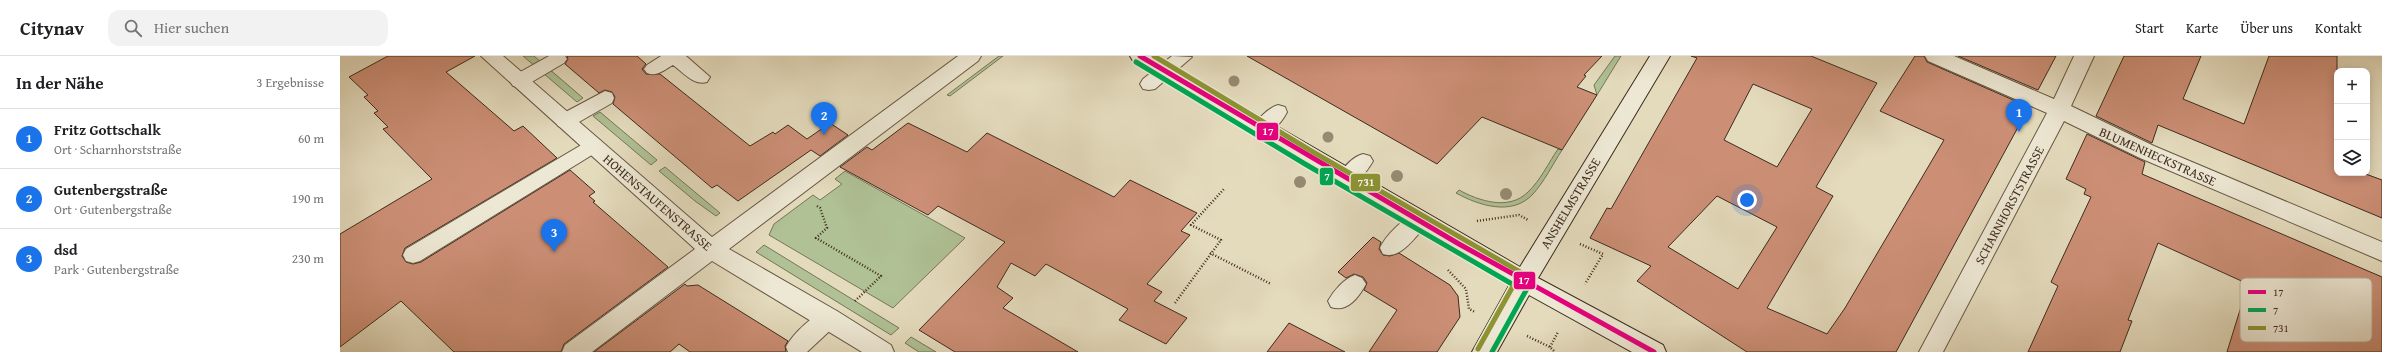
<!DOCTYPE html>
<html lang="de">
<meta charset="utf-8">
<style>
:root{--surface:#fff;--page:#f2f2f2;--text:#202124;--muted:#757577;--line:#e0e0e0;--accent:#1a73e8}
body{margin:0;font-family:"Gentium Book Plus",serif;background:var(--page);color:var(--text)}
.controls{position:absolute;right:12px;top:12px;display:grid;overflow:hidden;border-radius:8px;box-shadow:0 2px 10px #0003}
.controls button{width:36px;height:36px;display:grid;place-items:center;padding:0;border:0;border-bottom:1px solid var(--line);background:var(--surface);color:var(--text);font:20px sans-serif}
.you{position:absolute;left:1407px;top:144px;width:14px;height:14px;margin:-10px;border:3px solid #fff;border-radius:50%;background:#1a73e8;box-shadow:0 0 0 6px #1a73e833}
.badge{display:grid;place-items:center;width:26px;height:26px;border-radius:50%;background:var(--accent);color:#fff;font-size:13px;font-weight:700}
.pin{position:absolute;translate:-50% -33px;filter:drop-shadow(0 1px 2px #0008)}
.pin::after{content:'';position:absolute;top:21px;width:14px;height:12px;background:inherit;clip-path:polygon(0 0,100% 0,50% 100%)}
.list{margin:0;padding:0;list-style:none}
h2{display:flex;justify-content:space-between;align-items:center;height:52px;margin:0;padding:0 16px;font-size:17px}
h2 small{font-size:13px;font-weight:400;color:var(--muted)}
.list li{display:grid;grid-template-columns:26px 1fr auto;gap:12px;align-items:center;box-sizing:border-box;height:60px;padding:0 16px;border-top:1px solid var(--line)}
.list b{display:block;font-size:15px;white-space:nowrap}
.list p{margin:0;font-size:13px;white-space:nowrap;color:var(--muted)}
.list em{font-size:13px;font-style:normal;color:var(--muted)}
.icon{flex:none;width:22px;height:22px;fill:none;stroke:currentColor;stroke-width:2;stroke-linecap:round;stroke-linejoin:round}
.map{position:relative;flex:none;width:2042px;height:296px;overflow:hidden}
header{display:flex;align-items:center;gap:24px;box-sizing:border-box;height:56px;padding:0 20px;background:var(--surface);border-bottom:1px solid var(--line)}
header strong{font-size:19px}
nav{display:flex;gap:22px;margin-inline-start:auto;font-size:14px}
.search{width:280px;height:36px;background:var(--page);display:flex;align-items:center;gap:10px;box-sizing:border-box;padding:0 14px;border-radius:12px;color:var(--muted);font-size:15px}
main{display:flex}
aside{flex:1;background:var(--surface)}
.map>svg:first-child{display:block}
</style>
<header>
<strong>Citynav</strong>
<div class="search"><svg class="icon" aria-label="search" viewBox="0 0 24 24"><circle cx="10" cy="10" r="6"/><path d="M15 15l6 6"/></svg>Hier suchen</div>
<nav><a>Start</a><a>Karte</a><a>Über uns</a><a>Kontakt</a></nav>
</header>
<main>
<aside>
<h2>In der Nähe<small>3 Ergebnisse</small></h2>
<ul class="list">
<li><span class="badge">1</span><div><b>Fritz Gottschalk</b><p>Ort · Scharnhorststraße</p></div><em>60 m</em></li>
<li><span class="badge">2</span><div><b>Gutenbergstraße</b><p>Ort · Gutenbergstraße</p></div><em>190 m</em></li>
<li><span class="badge">3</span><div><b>dsd</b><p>Park · Gutenbergstraße</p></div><em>230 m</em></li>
</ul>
</aside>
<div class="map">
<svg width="2042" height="296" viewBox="0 0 2042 296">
<rect width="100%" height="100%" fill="#e4dbbd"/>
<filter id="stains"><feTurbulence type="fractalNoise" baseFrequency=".005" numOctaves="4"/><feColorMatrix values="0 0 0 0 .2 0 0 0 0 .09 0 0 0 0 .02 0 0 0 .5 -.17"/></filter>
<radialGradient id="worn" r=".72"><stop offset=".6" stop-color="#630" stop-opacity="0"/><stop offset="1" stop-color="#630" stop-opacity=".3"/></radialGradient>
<g fill="#afc195" stroke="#767658">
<polygon points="183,0 194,0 243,42 237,46"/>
<polygon points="659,0 663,0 610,40 607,39"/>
<polygon points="1275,0 1281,0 1257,39 1254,29"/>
<polygon points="260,56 317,104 311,109 253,60"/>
<path d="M1218 93 1222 94C1213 108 1204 126 1193 138 1172 161 1138 149 1116 137L1119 134C1139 145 1169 155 1188 136 1200 125 1209 106 1218 93Z"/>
<polygon points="325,111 380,157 376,160 355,145 319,115"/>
<polygon points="505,115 625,182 553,252 429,179 434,168 473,139 480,144 502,128 495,123"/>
<polygon points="424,189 559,272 551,279 416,196"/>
<polygon points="571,281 596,296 579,296 565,287"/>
</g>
<g fill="#cc8f76" stroke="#3e2b1c" fill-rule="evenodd">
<polygon points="48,0 135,0 106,16 174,75 183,70 217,102 65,192 62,200 66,206 73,208 81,206 230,114 255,136 249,140 255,145 253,146 328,211 224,288 221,296 114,296 61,245 0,291 0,178 92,123 43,73 48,71 34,57 38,55 24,41 28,39 9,21"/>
<polygon points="227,0 297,0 306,8 302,13 306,18 320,18 410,90 433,76 435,78 448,69 467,83 490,67 508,79 480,100 471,94 398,145 377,129 372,132 273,48 275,41 272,36 265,34 259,37 225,8 228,3"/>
<polygon points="907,0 1262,0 1244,19 1246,20 1237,31 1257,39 1222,94 1142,61 1097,108"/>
<path d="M1351 0H1471L1537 27 1476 131 1493 140 1427 252 1487 278 1505 252 1604 84 1540 55 1575 0H1584L1587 6 1689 51 1556 296H1407L1297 225 1311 210 1250 182 1267 152 1271 153 1357 2ZM1413 28 1472 53 1437 111 1384 84ZM1377 140 1437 171 1398 233 1328 191Z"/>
<polygon points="1618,0 1716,0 1698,34"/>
<polygon points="1784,0 1861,0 1843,43 1904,68 1929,0 1997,0 1997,117 2023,117 2042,124 2042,162 1818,69 1812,87 1756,60"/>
<polygon points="568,67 627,96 647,77 774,141 790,124 857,157 841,175 850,179 807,228 822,236 814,245 847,262 826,288 779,264 788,253 706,208 695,220 671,207 657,231 673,242 663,252 738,296 615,296 579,274 665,186 598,150 588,159 500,111 527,91 532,94"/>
<polygon points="1747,78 1805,106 1802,118 2042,221 2042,296 1887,296 1908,228 1818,187 1788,264 1792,265 1780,296 1688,296 1718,230 1711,226 1751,141 1744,138 1746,133 1726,123"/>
<polygon points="1033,181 1041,186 1039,193 1043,199 1050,200 1059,197 1110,229 1118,240 1120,261 1097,296 1029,296 1057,254 1024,234 1027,227 1023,221 1014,218 1006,222 998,216"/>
<polygon points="345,228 347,230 358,229 448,285 445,290 446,296 350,296 339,288 330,296 254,296"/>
<polygon points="949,267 1005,296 927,296"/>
</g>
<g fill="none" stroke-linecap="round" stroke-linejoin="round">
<defs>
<g id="service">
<polygon points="209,0 225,0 227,3 224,7 185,30 179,31 173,30 170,25 173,20"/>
<path d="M321 0H346L370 21 367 26C354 30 344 17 333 9 324 14 317 21 307 17L304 13 307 9Z"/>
<polygon points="832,0 852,1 815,33 809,34 803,33 800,28 803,23"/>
<polygon points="265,35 272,37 274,42 272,47 232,70 225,72 218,70 216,65 218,60"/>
<path d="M938 49 945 51 947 56C941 68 928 82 914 78L912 73C917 63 928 52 938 49Z"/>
<polygon points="253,82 260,84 263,89 260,94 80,205 73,207 66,205 63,199 66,193"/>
<path d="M1023 98 1030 100 1033 105C1026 117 1014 133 999 128L996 123C1002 113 1012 101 1023 98Z"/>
<path d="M1078 157 1085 159 1088 165 1085 171C1074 182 1060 204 1043 198L1040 192C1046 179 1064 161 1078 157Z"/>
<path d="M1015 219 1022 222 1026 228C1019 241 1007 257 991 251L988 245C994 234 1004 223 1015 219Z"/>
<path d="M489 253 497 256 500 262 497 268 467 296H448L446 291C453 277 474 258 489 253Z"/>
</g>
<g id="minor">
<polygon points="141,0 163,0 372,181 618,0 641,0 638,5 389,193 497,255 551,289 554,296 522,296 372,205 252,296 222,296 225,289 355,193"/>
<polygon points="1585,0 1614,0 1714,43 1734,0 1754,0 1731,50 1814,90 2042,186 2042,205 1800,102 1724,65 1603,296 1579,296 1707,57 1588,5"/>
</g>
<polygon id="secondary" points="790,0 815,0 1180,211 1310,0 1330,0 1198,222 1323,289 1326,296 1292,296 1189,239 1157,296 1132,296 1170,228 793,5"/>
</defs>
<use href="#service" stroke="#685744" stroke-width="2"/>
<use href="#minor" stroke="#685744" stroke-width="2"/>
<use href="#secondary" stroke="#3e2b1c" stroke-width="2"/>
<g stroke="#3e2b1c" stroke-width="2.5" stroke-dasharray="1 2" stroke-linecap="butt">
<polyline points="477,150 480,152 487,172 476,182 541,220 515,245"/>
<polyline points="1137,165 1179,159 1188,164"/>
<polyline points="1240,188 1263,198 1245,228"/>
<polyline points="870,197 931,228"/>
<polyline points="1108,214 1126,233 1129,253 1135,256"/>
<polyline points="835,247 881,184 851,169 884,133"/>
<polyline points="1187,280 1210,291 1215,296"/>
<polyline points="1210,291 1218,276"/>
</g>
<use href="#service" fill="#ede8d4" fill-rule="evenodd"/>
<use href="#minor" fill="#ede8d4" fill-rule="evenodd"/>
<use href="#secondary" fill="#ede8d4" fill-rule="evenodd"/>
<defs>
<polyline id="bus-1" points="800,0 1119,188 1314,296"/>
<g id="bus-2">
<polyline points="796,6 965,108 1179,232"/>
<polyline points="1152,296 1189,229"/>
</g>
<g id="bus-3">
<polyline points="814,0 973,96 1187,220"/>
<polyline points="1138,293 1177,223"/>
</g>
</defs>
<use href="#bus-1" stroke="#ede8d4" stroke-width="8"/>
<use href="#bus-2" stroke="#ede8d4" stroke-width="8"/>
<use href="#bus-3" stroke="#ede8d4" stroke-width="8"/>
<use href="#bus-1" stroke="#e5007d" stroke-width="5"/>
<use href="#bus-2" stroke="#00a651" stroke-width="5"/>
<use href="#bus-3" stroke="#8c9433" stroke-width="5"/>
</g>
<g fill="#958b72">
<circle cx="894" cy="25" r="5.5"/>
<circle cx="988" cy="81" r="5.5"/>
<circle cx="1057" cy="120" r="6"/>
<circle cx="960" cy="126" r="6"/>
<circle cx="1166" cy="138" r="6"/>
</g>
<g text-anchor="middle" stroke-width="3.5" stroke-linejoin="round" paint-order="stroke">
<g font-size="13" fill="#3e2b1c" stroke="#ede8d4">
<text transform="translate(1818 100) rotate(24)" y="5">BLUMENHECKSTRASSE</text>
<text transform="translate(318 146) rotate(41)" y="5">HOHENSTAUFENSTRASSE</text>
<text transform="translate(1230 147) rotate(-59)" y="5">ANSHELMSTRASSE</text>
<text transform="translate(1669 149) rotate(-62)" y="5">SCHARNHORSTSTRASSE</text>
</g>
</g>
<rect x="1900" y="222" width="132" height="64" rx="6" fill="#ede8d4" stroke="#b8af9d" stroke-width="1"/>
<rect x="1908" y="234" width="18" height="4" fill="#e5007d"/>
<rect x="1908" y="252" width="18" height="4" fill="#00a651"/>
<rect x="1908" y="270" width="18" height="4" fill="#8c9433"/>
<g font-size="11" fill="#3e2b1c">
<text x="1933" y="240">17</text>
<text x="1933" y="258">7</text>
<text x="1933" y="276">731</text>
</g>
<g stroke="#ede8d4" stroke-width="1.5">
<rect x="916" y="66" width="23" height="19" rx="4" fill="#e5007d"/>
<rect x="979" y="111" width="15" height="19" rx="4" fill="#00a651"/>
<rect x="1010" y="117" width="31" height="19" rx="4" fill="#8c9433"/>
<rect x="1173" y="215" width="23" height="19" rx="4" fill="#e5007d"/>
</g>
<g font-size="11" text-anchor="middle" font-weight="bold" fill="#fff">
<text x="928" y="79">17</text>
<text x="987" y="124">7</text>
<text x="1026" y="130">731</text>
<text x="1184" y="228">17</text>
</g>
<rect width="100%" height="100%" filter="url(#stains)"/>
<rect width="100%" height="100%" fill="url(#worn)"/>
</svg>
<div class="controls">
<button>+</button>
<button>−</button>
<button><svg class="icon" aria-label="layers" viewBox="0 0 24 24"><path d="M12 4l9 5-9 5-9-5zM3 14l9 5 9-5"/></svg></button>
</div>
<div class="you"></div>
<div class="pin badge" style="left:1679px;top:76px">1</div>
<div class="pin badge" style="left:484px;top:79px">2</div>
<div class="pin badge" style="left:214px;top:196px">3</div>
</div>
</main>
